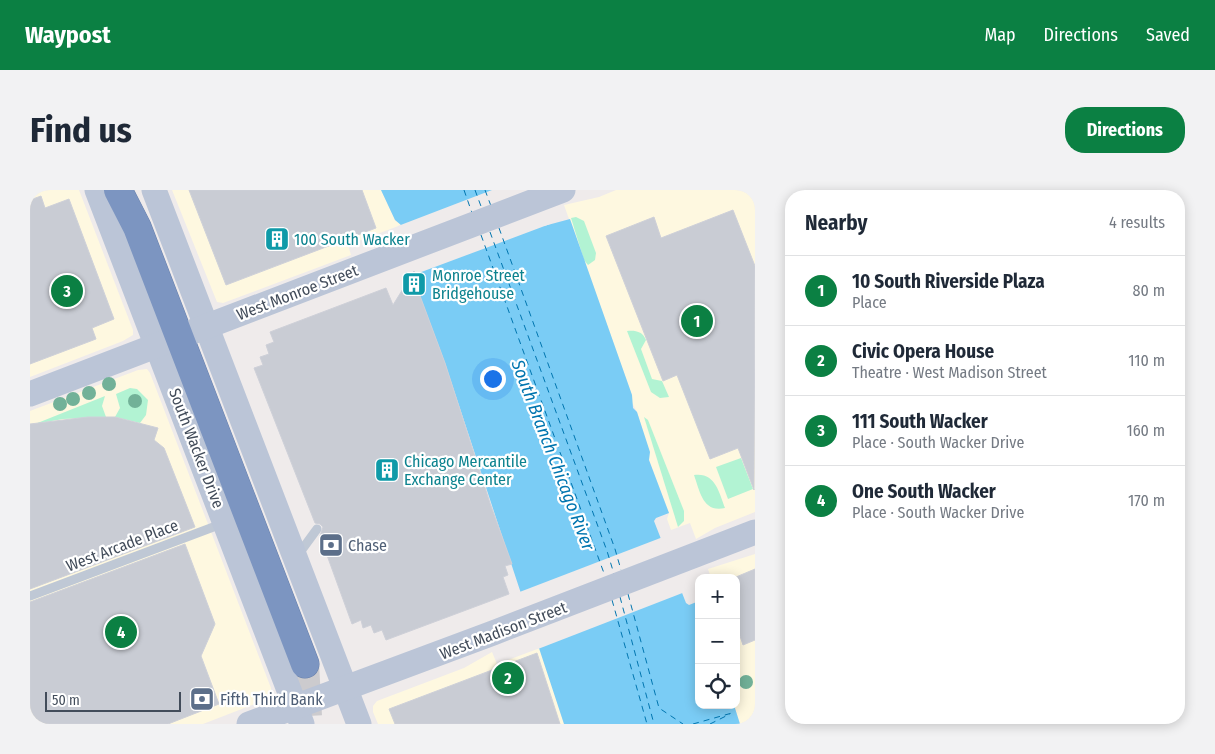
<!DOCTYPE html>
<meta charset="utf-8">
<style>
:root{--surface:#fff;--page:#f2f2f3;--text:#1f2937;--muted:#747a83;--line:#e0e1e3;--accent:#0b8043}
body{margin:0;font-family:"Fira Sans Condensed",sans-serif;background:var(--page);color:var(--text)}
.controls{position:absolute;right:15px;bottom:15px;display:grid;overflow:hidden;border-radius:10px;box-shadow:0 2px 12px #0003}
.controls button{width:45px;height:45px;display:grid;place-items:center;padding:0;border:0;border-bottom:1px solid var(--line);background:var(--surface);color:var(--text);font:25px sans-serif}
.scale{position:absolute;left:15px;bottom:12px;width:136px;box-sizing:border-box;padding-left:5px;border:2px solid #424c5a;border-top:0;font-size:14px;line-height:18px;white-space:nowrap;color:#424c5a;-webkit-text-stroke:4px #fff;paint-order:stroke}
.you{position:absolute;left:462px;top:188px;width:18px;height:18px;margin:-12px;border:4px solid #fff;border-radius:50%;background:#1a73e8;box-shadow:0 0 0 8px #1a73e833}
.badge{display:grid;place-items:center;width:32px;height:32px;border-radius:50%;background:var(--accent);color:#fff;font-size:16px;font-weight:700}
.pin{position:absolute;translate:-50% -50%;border:2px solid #fff;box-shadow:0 1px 5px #0006}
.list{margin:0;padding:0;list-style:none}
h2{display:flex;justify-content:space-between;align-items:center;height:65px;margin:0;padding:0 20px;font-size:21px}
h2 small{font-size:16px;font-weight:400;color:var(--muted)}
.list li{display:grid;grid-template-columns:32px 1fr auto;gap:15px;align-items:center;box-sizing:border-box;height:70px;padding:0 20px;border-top:1px solid var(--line)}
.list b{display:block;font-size:19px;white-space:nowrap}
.list p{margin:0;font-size:16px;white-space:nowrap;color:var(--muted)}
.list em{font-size:16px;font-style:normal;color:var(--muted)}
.icon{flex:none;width:28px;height:28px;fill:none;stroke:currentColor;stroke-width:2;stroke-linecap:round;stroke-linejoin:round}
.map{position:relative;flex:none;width:725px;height:534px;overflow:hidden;border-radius:20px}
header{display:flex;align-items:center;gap:30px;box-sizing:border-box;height:70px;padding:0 25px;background:var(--accent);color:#fff}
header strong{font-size:24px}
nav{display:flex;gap:28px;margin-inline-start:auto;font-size:18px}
.intro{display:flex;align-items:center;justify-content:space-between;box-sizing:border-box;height:120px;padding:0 30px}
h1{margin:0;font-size:35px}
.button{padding:12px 22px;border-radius:20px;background:var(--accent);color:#fff;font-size:18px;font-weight:700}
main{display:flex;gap:30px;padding:0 30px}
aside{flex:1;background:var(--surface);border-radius:20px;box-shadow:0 2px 12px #0003}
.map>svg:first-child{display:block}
</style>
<header>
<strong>Waypost</strong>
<nav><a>Map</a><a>Directions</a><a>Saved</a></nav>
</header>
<div class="intro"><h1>Find us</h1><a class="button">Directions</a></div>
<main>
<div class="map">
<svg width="725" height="534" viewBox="0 0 725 534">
<rect width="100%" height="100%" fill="#efebeb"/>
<g fill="#fef8e0">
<polygon points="0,0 49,0 103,140 103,145 93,151 0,187"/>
<polygon points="142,0 351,0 365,30 371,35 318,55 321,65 193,113 187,112"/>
<polygon points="586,0 725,0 725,322 685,338 666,349 660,333 641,340 637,329 639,323 619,270 619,262 607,222 601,211 602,205 534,15 569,7"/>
<polygon points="117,179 120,183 241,498 241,505 235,510 173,534 0,534 0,221 108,180"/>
<polygon points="725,364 725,534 710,534 704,515 706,515 706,388 681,388 678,379"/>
<polygon points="510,458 534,534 348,534 343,522 343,516 347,511 434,478 462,462 467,474"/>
</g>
<g fill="#b2f3d3">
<polygon points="546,27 554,31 566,63 565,70 558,75 554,70 541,28"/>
<path d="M597 141C606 140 613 142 616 150L611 159 622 189 632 191 639 207 630 208 621 202Z"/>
<polygon points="100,198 107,199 118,210 116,225 110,233 85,227 90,218 86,204"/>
<polygon points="75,206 72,216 76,227 33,229 5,234"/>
<polygon points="614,227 618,230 654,321 654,331 648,337"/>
<polygon points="711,268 723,299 698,309 686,277"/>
<path d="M664 285C685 282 689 302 695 318 673 323 670 302 664 285Z"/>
</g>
<polygon fill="#7accf5" points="351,0 500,0 514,36 540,29 602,205 603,218 607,222 620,262 619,270 639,323 626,328 624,331 656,413 659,415 669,411 669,515 704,515 710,534 534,534 415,173 388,101 394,98 371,35 365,30"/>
<g fill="#efebeb">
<polygon points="462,0 502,0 516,33 520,34 386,84 368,36"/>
<polygon points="633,347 655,402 508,459 487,403"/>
</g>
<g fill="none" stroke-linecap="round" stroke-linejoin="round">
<g stroke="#0075af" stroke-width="1" stroke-dasharray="6 5" stroke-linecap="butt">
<polyline points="434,0 442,23"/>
<polyline points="445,0 452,19"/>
<polyline points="455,0 461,16"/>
<polyline points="469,38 585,359 591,380"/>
<polyline points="460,42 577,361 584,384"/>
<polyline points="451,45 575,386"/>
<polyline points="598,404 629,518 653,534"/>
<polyline points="590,407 624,534"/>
<polyline points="582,410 617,534"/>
<polyline points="663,534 702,523"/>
<polyline points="680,534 700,524"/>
</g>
</g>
<g fill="#c9ccd4" stroke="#ced0d8">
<polygon points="159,0 332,0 346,38 196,95"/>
<polygon points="11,6 15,18 39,9 84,129 62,138 66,149 0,174 0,10"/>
<polygon points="703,20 725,76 724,300 708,258 680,269 647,185 633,191 576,46 624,27 631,48"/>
<polygon points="384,81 390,98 389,103 415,173 460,313 482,374 475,376 478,385 473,387 479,404 356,450 352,440 344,443 341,435 333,438 331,430 322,434 290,346 293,337 290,334 285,333 224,178 233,175 230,167 239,164 236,155 244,152 240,142 356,98 363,115"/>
<polygon points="58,227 85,227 128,238 124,250 134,258 165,337 0,399 0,234"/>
<polygon points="155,354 185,434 171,466 189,514 138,534 0,534 0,412"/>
<polygon points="725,379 725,450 713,455 710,446 706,447 706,387"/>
<polygon points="507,463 530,534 365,534 359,519"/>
</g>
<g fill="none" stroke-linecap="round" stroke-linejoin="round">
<polyline stroke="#cccbce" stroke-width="28" stroke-dasharray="28 14" stroke-linecap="butt" points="275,474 278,526"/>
<defs>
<polyline id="highway" points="88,0 107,37 275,474"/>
</defs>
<use href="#highway" stroke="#6880ac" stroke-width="29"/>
<g stroke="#bfc8d5" stroke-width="9">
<polyline points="268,365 287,339"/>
<polyline points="0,406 194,333"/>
</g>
<g stroke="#bbc5d7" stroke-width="25">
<polyline points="67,0 272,534"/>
<polyline points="124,0 329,534"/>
<polyline points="0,204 533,0"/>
<polyline points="219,534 463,443 725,342"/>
</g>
<use href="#highway" stroke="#7c95c1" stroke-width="28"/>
</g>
<g fill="#72b198">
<circle cx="79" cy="194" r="7"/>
<circle cx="59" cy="203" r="7"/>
<circle cx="43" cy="209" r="7"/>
<circle cx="105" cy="211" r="7"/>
<circle cx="30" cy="214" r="7"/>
<circle cx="716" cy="492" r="7"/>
</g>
<defs>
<symbol id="building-square" viewBox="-11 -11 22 22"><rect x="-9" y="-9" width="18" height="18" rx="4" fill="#0f9aa8" stroke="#fff"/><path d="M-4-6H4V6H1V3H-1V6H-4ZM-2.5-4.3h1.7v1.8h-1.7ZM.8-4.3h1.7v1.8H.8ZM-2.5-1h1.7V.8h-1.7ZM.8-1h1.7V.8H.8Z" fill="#fff"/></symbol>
<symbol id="bank-square" viewBox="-11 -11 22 22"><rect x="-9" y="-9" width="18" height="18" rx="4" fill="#5c6f8a" stroke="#fff"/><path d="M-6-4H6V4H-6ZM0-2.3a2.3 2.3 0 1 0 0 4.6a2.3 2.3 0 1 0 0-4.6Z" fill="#fff"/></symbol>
</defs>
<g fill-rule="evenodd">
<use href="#building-square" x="233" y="35" width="28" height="28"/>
<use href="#building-square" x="370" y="80" width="28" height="28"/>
<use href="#building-square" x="343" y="266" width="28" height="28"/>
<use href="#bank-square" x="287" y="341" width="28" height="28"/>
<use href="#bank-square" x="158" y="495" width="28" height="28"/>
</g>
<g text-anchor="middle" stroke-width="4.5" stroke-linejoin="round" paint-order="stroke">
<g font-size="16" fill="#0d838f" stroke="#fff" text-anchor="start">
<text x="264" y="55">100 South Wacker</text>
<text x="402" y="91">Monroe Street<tspan x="402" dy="18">Bridgehouse</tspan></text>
<text x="374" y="277">Chicago Mercantile<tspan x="374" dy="18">Exchange Center</tspan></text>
</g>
<g font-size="16" fill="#424c5a" stroke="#fff">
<text transform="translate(267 102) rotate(-21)" y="6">West Monroe Street</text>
<text transform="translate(167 258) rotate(69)" y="6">South Wacker Drive</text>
<text transform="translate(92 355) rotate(-21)" y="6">West Arcade Place</text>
<text transform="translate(473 440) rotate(-21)" y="6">West Madison Street</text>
</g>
<g font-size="16" fill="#4e5e75" stroke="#fff" text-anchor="start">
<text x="318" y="361">Chase</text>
<text x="190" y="515">Fifth Third Bank</text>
</g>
<g font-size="18" font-style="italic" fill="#0075af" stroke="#fff">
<text transform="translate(523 265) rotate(69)" y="6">South Branch Chicago River</text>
</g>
</g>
</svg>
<div class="controls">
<button>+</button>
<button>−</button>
<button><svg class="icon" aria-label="locate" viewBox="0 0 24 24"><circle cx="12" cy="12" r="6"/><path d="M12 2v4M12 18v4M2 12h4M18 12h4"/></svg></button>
</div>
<div class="scale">50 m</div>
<div class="you"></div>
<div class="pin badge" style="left:667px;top:131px">1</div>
<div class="pin badge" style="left:478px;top:488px">2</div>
<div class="pin badge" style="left:37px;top:101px">3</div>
<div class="pin badge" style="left:91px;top:442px">4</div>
</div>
<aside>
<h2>Nearby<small>4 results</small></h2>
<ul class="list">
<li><span class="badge">1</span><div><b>10 South Riverside Plaza</b><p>Place</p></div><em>80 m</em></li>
<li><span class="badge">2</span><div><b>Civic Opera House</b><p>Theatre · West Madison Street</p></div><em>110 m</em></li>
<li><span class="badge">3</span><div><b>111 South Wacker</b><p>Place · South Wacker Drive</p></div><em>160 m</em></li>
<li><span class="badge">4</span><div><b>One South Wacker</b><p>Place · South Wacker Drive</p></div><em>170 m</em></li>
</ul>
</aside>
</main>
